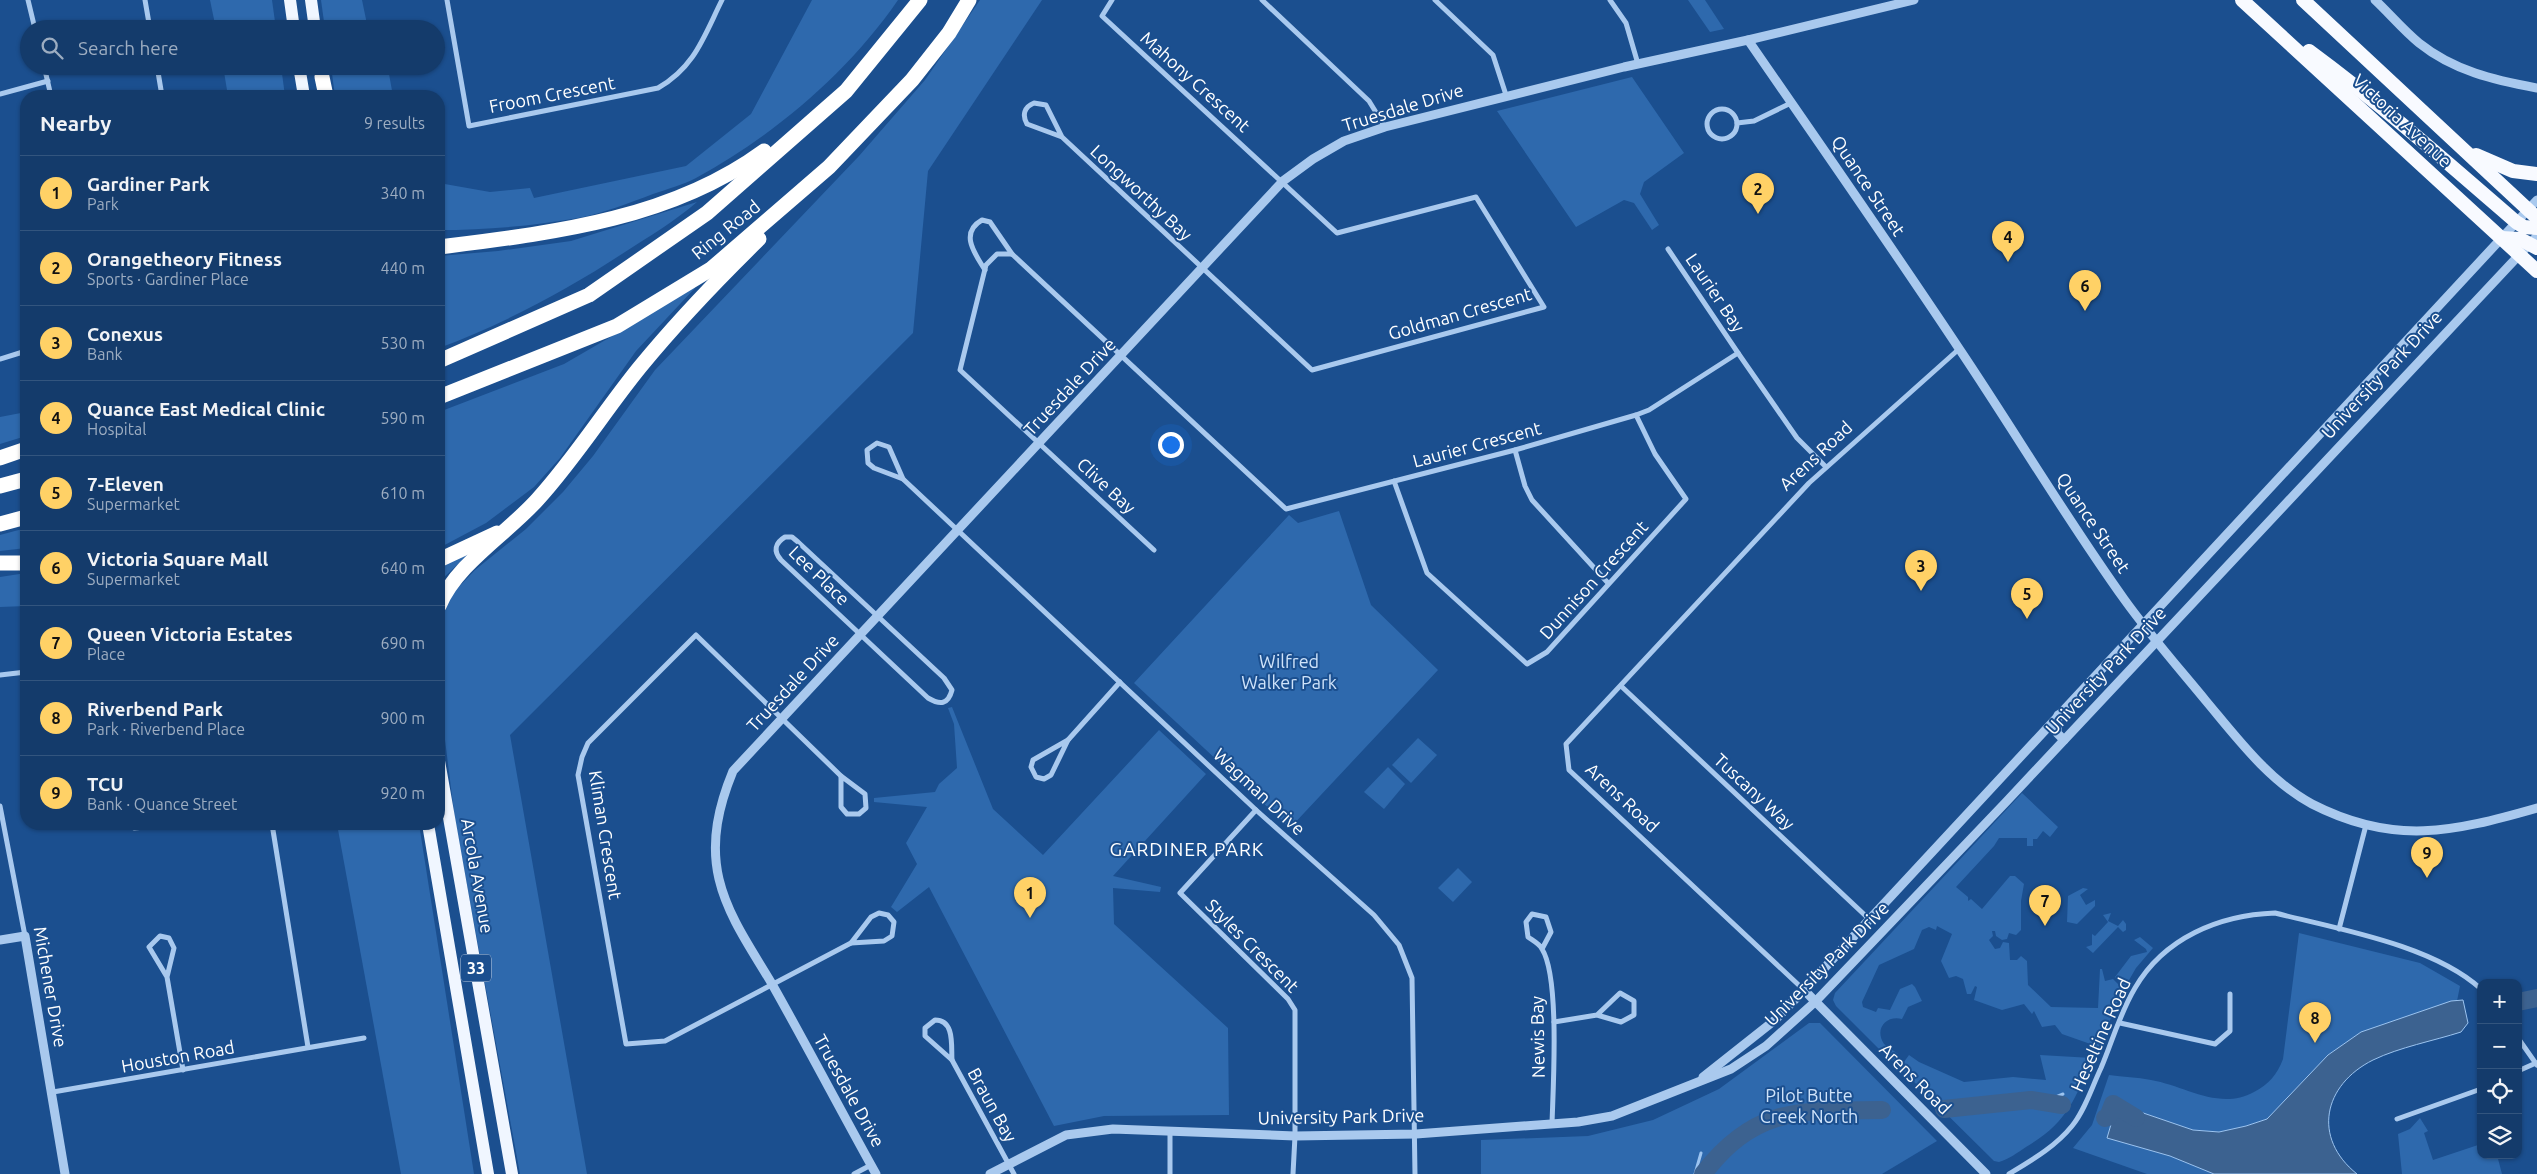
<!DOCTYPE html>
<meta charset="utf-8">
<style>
:root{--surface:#143b6b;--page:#214673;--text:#f1f3f6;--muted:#9dadc1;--line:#33557e;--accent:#ffd166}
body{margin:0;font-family:Ubuntu,sans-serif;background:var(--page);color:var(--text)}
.controls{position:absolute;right:15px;bottom:15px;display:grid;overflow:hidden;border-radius:10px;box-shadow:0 1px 4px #0004}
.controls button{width:45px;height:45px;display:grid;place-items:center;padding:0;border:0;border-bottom:1px solid var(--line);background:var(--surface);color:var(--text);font:25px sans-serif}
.you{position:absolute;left:1170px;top:444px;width:18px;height:18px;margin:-12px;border:4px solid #fff;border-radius:50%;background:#1a73e8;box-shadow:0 0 0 8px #1a73e833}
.badge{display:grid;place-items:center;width:32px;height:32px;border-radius:50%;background:var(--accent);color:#111;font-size:16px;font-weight:700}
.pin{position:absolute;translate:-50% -41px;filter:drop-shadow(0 1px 2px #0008)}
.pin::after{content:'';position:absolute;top:26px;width:18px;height:15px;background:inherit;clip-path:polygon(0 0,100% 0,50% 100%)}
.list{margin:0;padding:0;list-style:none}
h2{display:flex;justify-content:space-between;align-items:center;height:65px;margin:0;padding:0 20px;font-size:21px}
h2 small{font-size:16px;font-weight:400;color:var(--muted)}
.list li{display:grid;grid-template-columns:32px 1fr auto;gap:15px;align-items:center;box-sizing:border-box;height:75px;padding:0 20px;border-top:1px solid var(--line)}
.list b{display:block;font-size:19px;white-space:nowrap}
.list p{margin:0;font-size:16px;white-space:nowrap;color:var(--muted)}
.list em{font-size:16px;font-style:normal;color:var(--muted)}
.icon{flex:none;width:28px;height:28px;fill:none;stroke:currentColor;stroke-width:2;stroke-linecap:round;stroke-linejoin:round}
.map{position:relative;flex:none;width:2537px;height:1174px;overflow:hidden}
.search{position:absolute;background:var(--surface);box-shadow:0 1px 4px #0004;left:20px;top:20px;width:425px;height:55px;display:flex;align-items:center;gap:12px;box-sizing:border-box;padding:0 18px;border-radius:28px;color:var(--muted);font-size:19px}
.panel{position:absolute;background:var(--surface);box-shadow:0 1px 4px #0004;left:20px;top:90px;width:425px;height:740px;border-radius:20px}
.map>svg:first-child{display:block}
</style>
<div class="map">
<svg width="2537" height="1174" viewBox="0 0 2537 1174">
<rect width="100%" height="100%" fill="#1b4f8f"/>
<g fill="#2e69ad">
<polygon points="210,0 272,0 276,29 216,29"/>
<polygon points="321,0 362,0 368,29 325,29"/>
<path d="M812 0H898C848 73 773 136 696 178 683 185 667 189 653 194 629 203 604 213 578 218 533 226 485 230 439 230V183L490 192 530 188 534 198 686 166 751 114Z"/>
<polygon points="980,0 1042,0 928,171 913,333 510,735 587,1174 520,1174 455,820 439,692 439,624 451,595 475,570 526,529 563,492 593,456 655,370 859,156 925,80"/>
<polygon points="1688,0 1705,0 1724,29 1710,32"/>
<polygon points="223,66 281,66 285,96 228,96"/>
<polygon points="331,66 374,66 376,75 389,74 393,96 335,96"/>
<polygon points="1632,77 1684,153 1644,182 1640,194 1659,225 1652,230 1634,203 1624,200 1576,227 1497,111"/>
<path d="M697 202C675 221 650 236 625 252 567 290 504 324 439 348V256L498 251 571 241Z"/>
<polygon points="694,285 695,288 636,351 560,458 534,487 486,523 439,548 439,412 564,364 633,324"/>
<polygon points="26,412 26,436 0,444 0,417"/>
<polygon points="1339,511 1371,605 1438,670 1290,828 1134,683 1289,515 1298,523"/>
<polygon points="26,528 26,548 0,551 0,535"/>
<polygon points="470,553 439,582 439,564"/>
<polygon points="26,573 26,606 0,607 0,577"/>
<polygon points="952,707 993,809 1043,855 1159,730 1206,774 1113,876 1161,887 1160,892 1113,888 1114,924 1228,1028 1229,1115 1104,1116 1054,1126 929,887 897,912 891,907 917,864 906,843 927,807 874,802 874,798 935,792 939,784 957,768 954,724 948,708"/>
<polygon points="1418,738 1437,755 1411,783 1392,765"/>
<polygon points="1388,767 1405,784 1384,809 1364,792"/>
<path d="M2022 793 2058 827 2050 837 2043 831 2037 839H2033V846H2027V838H1999L1994 846 1956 887 1968 897V901L1971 899 1982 909 2010 876H2015L2024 884 2021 901V930L2016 935 2009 933 2007 939 2002 940 1996 936 1995 931H1992L1993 936 1989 940 1995 949 2000 948 2003 942 2009 943 2010 960H2017L2021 956 2027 961 2028 985 2051 1007 2098 1008 2100 969H2102L2105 981 2113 979 2123 989 2099 1047 2062 1034 2055 1025 2042 1027 2034 1011 2032 1014 2024 1004 2002 1010 1974 1000 1977 987 1975 986 1971 994H1967L1963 979 1956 976 1949 978 1941 961 1952 934 1937 926 1936 930 1929 927 1922 930 1914 949 1879 965 1862 1002 1863 1007 1876 1012 1878 1008 1890 1010 1900 989 1912 984 1915 987 1922 1001 1908 1007 1902 1019C1886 1015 1874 1029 1884 1044L1898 1054 1896 1059 1891 1061 1836 1006 1833 1000 1835 993Z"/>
<polygon points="337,824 419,824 474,1174 401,1174"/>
<polygon points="1458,868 1472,882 1453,902 1438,888"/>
<polygon points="2083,888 2088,889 2080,895 2086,905 2095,900 2095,906 2077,924 2067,922 2068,896"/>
<polygon points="2111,913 2108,921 2118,926 2123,920 2126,924 2126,930 2123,932 2118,927 2093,953 2086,947 2092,945 2092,934 2095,936 2108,922 2103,915"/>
<path d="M2299 933 2420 963 2460 986 2457 1001 2361 1032 2328 1055 2267 1119 2246 1126 2219 1132 2193 1130 2117 1104 2108 1138 2170 1156 2214 1174H2147L2073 1148 2092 1125 2109 1075C2123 1077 2137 1077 2151 1080 2186 1086 2219 1111 2254 1092 2269 1084 2277 1075 2283 1059Z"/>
<polygon points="2140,937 2153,948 2136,968 2125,987 2115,977 2131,956 2147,952 2146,949 2134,940"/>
<polygon points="1809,1023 1820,1023 1937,1141 1882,1174 1481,1174 1481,1140 1588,1136 1653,1120 1719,1089"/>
<path d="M1909 1055 1919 1062 1964 1082 2013 1077 2046 1080 2040 1055 2092 1058C2075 1100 2067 1123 2026 1147 2017 1153 2009 1159 1999 1162L1994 1161 1902 1070 1901 1066Z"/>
<polygon points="2420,1118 2428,1131 2424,1133 2433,1160 2481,1144 2481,1155 2497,1155 2502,1174 2402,1174 2398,1134 2410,1129"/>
</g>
<path fill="#3c6290" stroke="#9cc4f0" d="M2463 1000 2468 1023 2461 1032C2433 1041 2400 1047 2373 1060 2323 1085 2312 1138 2357 1174H2214L2170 1156 2107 1138 2117 1104 2193 1130 2219 1132 2246 1126 2267 1119 2328 1055 2361 1032 2451 1001Z"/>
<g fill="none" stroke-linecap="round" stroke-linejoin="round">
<g stroke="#9cc4f0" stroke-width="3">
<polyline points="2044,1102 2063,1094"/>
<polyline points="1695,1174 1701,1153"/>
</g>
<g stroke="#3c6290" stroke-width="18">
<polyline points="2518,1002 2537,998"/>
<polyline points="1944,1109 2031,1100 2062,1105"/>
<polyline points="2105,1118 2108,1117 2113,1104 2136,1118"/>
<path d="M1703 1174C1756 1105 1802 1111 1882 1110"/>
</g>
<g stroke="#a9c9ee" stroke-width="5">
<polyline points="28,0 35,29"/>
<polyline points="145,0 150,29"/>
<path d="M447 0 469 126 658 88C695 67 704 36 722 0"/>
<polyline points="1262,0 1369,101 1385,127"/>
<polyline points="1435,0 1493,55 1506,95"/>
<polyline points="1610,0 1626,23 1638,64"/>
<polyline points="44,66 51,96"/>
<polyline points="157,66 162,96"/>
<polyline points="0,94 48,81"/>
<circle cx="1722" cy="124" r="15"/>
<polyline points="1737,123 1754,121 1791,103"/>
<path d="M1062 137 1027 124C1022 115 1024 107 1034 103L1046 105 1062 137 1312 370 1544 307 1476 197 1337 233 1102 16 1112 0"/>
<polyline points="1668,249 1738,353"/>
<path d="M985 270C975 254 959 233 982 220L990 222 1012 254"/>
<polyline points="0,359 26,351"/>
<polygon points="877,443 889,447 903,479 874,468 868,463 867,450"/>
<polyline points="1515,450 1525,486 1532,500 1608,583"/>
<polyline points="903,479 1256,810 1374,915 1399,945 1412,978 1415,1174"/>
<polyline points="1394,481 1427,573 1527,664 1547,652 1686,499 1655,454 1636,415"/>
<path d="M785 537H792L798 542 944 678 952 690C948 705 940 705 928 698L781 560C773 551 775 543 785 537Z"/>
<polyline points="1154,550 960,370 986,265 997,254 1012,254 1286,509 1515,450 1636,415 1649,410 1738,353 1797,438 1826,467"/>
<polyline points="0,675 26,672"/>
<polyline points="1621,686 1869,919"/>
<polygon points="1068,740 1051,775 1044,779 1036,777 1031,767 1033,760"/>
<polyline points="1068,740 1120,682"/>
<polyline points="841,776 696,635 588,743 582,757 578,775 626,1044 665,1041 851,943"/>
<polygon points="841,776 865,794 866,808 859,814 847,814 841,807"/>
<polyline points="0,806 25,936"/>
<polyline points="1256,810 1180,893 1288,999 1295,1010 1295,1136 1293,1174"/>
<polyline points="130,824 134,828 145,827 146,824"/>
<polyline points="272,824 308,1047"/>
<polygon points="879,913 888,915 894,922 892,936 884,941 851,943 871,917"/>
<polyline points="2339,929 2366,825"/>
<path d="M1542 949 1551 932 1546 917 1532 914 1526 922 1528 937C1532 940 1540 944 1542 949 1560 977 1553 1088 1552 1124"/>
<polyline points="167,977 174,948 169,938 160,936 149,947 167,977 183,1070"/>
<polyline points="1804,990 1569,770 1566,744 1809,483 1959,349"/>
<path d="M935 1020C955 1020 951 1046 952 1060L925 1036V1028Z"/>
<polyline points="1554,1022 1597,1015 1621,1022 1634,1015 1634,1001 1620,993 1597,1015"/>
<polyline points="2120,1023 2215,1044 2230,1031 2230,994"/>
<polyline points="2518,1038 2537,1065"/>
<polyline points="952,1060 1014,1174"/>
<polyline points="2518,1071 2536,1063"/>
<polyline points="53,1092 364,1038"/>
<polyline points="2397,1119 2481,1089"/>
<polyline points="854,1174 871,1165"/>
<polyline points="1170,1174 1170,1132"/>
<path d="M2009 1174C2032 1160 2055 1147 2072 1126 2085 1110 2092 1087 2101 1068 2112 1042 2120 1013 2135 988 2164 938 2219 915 2275 913 2338 929 2433 945 2481 989"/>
</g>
<g stroke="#a9c9ee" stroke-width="9">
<path d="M2375 0C2390 14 2403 30 2419 43 2454 71 2494 80 2537 88"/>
<path d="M1748 40C1819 143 1891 246 1960 350 2015 432 2066 518 2124 599 2149 634 2178 667 2206 701 2237 738 2269 781 2312 804 2394 846 2453 832 2537 808"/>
<polyline points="2058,715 2057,733 2064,740"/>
<polyline points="0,940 25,936 65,1174"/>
<polyline points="1804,990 1986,1174"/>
<polyline points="1703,1077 1775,1020 1804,990 2537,200"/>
<path d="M876 1174C841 1111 807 1046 772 984 752 950 728 917 719 879 710 841 719 805 733 771L1283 181 1313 159 1344 141 1385 127 1624 67 1748 40 1914 0"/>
<polyline points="990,1174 1066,1135 1113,1129 1295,1136 1416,1134 1578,1122 1612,1116 1731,1069 1766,1046 1816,1001 2006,802 2537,236"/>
</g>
<g stroke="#f0f6ff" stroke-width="12">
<polyline points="290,0 294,29"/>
<polyline points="311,0 315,29"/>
<polyline points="299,66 304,96"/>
<polyline points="320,66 323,86"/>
<polyline points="439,761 512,1174"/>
<polyline points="428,824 488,1174"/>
</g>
<g stroke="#f8faff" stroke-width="14">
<polyline points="2242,0 2537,271"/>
<polyline points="2303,0 2537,218"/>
<path d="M2309 51C2381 104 2448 163 2516 222L2524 227 2537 228"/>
<polyline points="2476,155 2513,171 2537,174"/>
<polyline points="2501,238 2520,239 2537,248"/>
</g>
<g stroke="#fff" stroke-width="15">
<polyline points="322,77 326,96"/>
<path d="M439 247C551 233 670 220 764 151"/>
<polyline points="439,361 589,295 707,213 846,91 920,0"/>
<polyline points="439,397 617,326 711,269 829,167 912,80 949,33 969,0"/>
<polyline points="0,458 26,449"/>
<polyline points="0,486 26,479"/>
<polyline points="0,524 26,517"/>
<polyline points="439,560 497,533"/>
<polyline points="0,563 26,563"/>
<path d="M439 606C456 564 508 533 538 499 576 457 605 410 640 367 677 322 717 280 759 239"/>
</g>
</g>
<g text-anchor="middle" stroke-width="4" stroke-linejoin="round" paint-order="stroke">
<rect fill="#1b4f8f" stroke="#bbcadd" stroke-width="1" x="461" y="954.5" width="30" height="27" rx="4"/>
<g font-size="16" font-weight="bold" fill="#fff">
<text x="476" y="974">33</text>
</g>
<g font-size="18" fill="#fff" stroke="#1b4f8f">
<text transform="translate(1195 82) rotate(42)" y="6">Mahony Crescent</text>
<text transform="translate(552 95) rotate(-11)" y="6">Froom Crescent</text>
<text transform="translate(1403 108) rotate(-17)" y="6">Truesdale Drive</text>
<text transform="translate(2402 121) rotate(43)" y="6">Victoria Avenue</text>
<text transform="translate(1868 186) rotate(56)" y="6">Quance Street</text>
<text transform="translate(1141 193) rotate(43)" y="6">Longworthy Bay</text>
<text transform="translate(726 230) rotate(-39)" y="6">Ring Road</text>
<text transform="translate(1715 293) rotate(56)" y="6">Laurier Bay</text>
<text transform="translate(1460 314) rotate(-16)" y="6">Goldman Crescent</text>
<text transform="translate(2382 375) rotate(-47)" y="6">University Park Drive</text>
<text transform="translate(1070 387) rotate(-47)" y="6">Truesdale Drive</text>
<text transform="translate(1477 445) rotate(-15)" y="6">Laurier Crescent</text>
<text transform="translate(1816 456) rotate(-43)" y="6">Arens Road</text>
<text transform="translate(1106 486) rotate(43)" y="6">Clive Bay</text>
<text transform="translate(2093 523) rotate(56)" y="6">Quance Street</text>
<text transform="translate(819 576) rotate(44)" y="6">Lee Place</text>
<text transform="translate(1594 580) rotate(-48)" y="6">Dunnison Crescent</text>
<text transform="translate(2106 671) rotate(-47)" y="6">University Park Drive</text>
<text transform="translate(793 683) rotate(-47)" y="6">Truesdale Drive</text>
<text transform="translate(1259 792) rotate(43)" y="6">Wagman Drive</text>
<text transform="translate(1754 792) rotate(43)" y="6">Tuscany Way</text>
<text transform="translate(1622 798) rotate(43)" y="6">Arens Road</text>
<text transform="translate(605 835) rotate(81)" y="6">Kliman Crescent</text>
<text transform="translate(477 876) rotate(80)" y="6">Arcola Avenue</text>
<text transform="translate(1252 946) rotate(45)" y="6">Styles Crescent</text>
<text transform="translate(1827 964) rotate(-45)" y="6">University Park Drive</text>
<text transform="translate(50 987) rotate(80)" y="6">Michener Drive</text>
<text transform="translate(2101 1035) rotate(-66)" y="6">Heseltine Road</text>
<text transform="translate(1538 1037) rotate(-91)" y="6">Newis Bay</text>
<text transform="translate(178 1057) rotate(-10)" y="6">Houston Road</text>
<text transform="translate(1915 1079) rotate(45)" y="6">Arens Road</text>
<text transform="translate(849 1091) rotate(61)" y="6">Truesdale Drive</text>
<text transform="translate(992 1105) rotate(61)" y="6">Braun Bay</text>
<text transform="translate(1341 1117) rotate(-1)" y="6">University Park Drive</text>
</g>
<g font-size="18" fill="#cfe3fa" stroke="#1b4f8f">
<text x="1289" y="668">Wilfred<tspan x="1289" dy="21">Walker Park</tspan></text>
<text x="1809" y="1102">Pilot Butte<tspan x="1809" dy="21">Creek North</tspan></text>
</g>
<g font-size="19" letter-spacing="1" fill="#fff" stroke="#1b4f8f">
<text x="1187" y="856">GARDINER PARK</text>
</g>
</g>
</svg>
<div class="controls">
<button>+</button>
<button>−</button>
<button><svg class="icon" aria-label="locate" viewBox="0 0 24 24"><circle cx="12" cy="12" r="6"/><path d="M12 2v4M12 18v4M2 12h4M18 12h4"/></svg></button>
<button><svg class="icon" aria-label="layers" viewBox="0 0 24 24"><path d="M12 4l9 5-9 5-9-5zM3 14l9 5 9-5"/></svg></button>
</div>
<div class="you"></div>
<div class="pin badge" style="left:1030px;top:918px">1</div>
<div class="pin badge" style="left:1758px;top:214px">2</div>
<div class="pin badge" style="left:1921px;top:591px">3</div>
<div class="pin badge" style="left:2008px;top:262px">4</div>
<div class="pin badge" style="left:2027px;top:619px">5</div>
<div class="pin badge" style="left:2085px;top:311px">6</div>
<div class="pin badge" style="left:2045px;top:926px">7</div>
<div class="pin badge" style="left:2315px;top:1043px">8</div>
<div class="pin badge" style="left:2427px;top:878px">9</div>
<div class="search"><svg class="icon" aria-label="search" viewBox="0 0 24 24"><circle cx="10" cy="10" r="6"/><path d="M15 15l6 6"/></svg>Search here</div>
<section class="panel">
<h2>Nearby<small>9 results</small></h2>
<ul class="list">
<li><span class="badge">1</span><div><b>Gardiner Park</b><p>Park</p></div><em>340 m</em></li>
<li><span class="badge">2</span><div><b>Orangetheory Fitness</b><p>Sports · Gardiner Place</p></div><em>440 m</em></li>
<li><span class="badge">3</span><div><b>Conexus</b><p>Bank</p></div><em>530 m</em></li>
<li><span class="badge">4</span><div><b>Quance East Medical Clinic</b><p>Hospital</p></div><em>590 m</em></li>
<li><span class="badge">5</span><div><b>7-Eleven</b><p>Supermarket</p></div><em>610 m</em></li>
<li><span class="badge">6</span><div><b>Victoria Square Mall</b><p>Supermarket</p></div><em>640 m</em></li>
<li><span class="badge">7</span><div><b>Queen Victoria Estates</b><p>Place</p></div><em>690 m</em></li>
<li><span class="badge">8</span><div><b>Riverbend Park</b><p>Park · Riverbend Place</p></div><em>900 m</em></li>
<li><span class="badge">9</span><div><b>TCU</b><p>Bank · Quance Street</p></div><em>920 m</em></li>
</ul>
</section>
</div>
